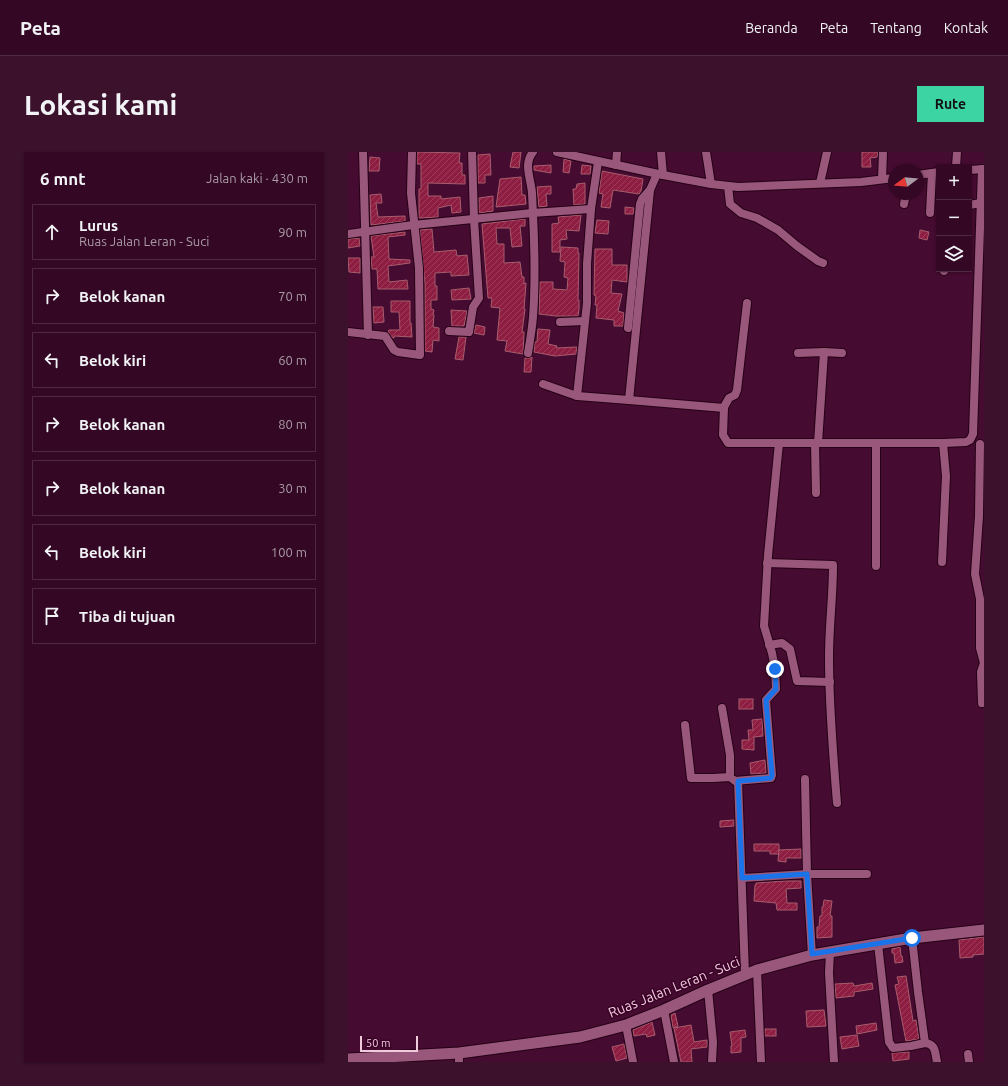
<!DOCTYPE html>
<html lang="id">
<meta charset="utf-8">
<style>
:root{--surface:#340824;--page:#3c112c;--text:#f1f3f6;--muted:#a99aa6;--line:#4e2941;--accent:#3dd4a3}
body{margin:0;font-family:Ubuntu,sans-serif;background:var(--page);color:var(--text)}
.controls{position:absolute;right:12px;top:12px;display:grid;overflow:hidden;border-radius:0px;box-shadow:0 1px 3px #0004}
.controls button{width:36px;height:36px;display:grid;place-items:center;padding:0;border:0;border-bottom:1px solid var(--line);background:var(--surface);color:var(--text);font:20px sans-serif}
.compass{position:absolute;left:540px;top:12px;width:36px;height:36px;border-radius:50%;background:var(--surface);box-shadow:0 1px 3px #0004;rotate:254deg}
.scale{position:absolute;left:12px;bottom:10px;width:58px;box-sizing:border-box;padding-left:4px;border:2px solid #f0cbdd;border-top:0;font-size:11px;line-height:14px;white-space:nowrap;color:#f0cbdd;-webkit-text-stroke:3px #3a0126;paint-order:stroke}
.stop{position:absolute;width:12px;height:12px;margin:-9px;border:3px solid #1a73e8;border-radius:50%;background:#fff}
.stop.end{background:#1a73e8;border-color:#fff;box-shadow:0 1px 4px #0008}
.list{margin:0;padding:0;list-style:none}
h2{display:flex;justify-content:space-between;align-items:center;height:52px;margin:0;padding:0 16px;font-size:17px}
h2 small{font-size:13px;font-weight:400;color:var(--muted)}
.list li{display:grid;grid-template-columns:26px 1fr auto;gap:12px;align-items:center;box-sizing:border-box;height:56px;margin:0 8px 8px;padding:0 8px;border:1px solid var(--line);border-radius:0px}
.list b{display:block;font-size:15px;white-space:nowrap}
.list p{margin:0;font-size:13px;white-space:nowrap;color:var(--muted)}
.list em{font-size:13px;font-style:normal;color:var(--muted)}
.icon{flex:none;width:22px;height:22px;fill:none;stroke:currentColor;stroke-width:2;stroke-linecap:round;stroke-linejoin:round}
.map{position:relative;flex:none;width:636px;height:910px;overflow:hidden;border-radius:0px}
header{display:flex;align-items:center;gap:24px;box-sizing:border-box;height:56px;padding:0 20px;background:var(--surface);border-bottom:1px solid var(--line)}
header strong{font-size:19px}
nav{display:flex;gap:22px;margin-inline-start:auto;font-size:14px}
.intro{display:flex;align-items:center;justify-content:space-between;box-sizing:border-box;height:96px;padding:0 24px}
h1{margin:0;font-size:28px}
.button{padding:10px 18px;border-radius:0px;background:var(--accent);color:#111;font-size:14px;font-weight:700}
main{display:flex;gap:24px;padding:0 24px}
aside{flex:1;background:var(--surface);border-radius:0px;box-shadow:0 1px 3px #0004}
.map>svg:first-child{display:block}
</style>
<header>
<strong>Peta</strong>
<nav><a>Beranda</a><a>Peta</a><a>Tentang</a><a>Kontak</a></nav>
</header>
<div class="intro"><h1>Lokasi kami</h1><a class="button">Rute</a></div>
<main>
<aside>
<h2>6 mnt<small>Jalan kaki · 430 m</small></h2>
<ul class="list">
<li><svg class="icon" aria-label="ahead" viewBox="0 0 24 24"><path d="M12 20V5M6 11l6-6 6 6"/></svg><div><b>Lurus</b><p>Ruas Jalan Leran - Suci</p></div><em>90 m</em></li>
<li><svg class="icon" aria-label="right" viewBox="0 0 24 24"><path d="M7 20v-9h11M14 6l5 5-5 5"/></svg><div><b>Belok kanan</b></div><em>70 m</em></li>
<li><svg class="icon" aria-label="left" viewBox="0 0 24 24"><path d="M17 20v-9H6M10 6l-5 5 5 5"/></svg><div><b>Belok kiri</b></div><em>60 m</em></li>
<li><svg class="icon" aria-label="right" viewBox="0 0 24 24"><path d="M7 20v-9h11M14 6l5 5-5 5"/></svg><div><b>Belok kanan</b></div><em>80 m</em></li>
<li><svg class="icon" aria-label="right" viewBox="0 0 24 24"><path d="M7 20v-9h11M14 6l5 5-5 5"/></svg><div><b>Belok kanan</b></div><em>30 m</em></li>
<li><svg class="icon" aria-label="left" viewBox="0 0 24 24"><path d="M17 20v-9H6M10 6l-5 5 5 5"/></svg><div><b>Belok kiri</b></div><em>100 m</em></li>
<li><svg class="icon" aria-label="arrive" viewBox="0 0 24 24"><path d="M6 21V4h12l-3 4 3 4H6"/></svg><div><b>Tiba di tujuan</b></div></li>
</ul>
</aside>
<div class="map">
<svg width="636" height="910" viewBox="0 0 636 910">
<defs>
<pattern id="building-hatch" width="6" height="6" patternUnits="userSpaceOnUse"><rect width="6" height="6" fill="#8e1d42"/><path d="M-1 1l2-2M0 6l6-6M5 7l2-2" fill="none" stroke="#9e3c5d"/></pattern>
</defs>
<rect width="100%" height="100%" fill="#460b30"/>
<g fill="url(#building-hatch)" stroke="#a75d6d">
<polygon points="69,0 112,1 111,11 114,11 114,23 117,23 117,32 80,31 80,44 93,44 93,47 112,45 113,60 104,61 103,53 90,56 90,65 71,66 71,37 73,37 73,12 69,12"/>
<polygon points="165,0 173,0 171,16 162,15"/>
<polygon points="514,0 530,0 529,5 522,6 523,15 514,15"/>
<polygon points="142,2 143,23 137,23 137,31 130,31 130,3"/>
<polygon points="22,5 32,6 31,19 21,19"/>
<polygon points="216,7 223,9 221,21 215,20"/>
<polygon points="203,13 203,21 186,18 186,14"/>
<polygon points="234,13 243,14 242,22 233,22"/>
<polygon points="254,19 295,27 293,39 291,42 265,38 262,56 253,55 255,42 251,41"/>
<polygon points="173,25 174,43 177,43 178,52 148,55 152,27"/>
<polygon points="237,31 237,52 226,53 225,37 228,37 229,32"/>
<polygon points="203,34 203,42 198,42 199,54 191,55 189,35"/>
<polygon points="33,42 34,51 28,51 30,65 57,64 57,69 23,73 22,43"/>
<polygon points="145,44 145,59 131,61 131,46"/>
<polygon points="277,55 286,56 285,62 277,62"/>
<polygon points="233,63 231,79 218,78 219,87 212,88 212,100 204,100 204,72 211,71 210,65"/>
<polygon points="177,67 177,74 172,74 174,94 164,95 162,76 148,76 149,92 156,92 156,111 172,110 174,125 176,125 176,132 178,131 176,157 177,157 174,180 176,180 175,202 157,199 159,189 149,188 152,156 143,155 144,146 140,146 134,72"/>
<polygon points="249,68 261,69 260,82 247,81"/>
<polygon points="84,77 86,100 108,98 109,104 119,103 121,123 103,124 103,120 87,121 87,134 89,134 89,148 83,148 83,157 86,158 85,163 86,163 85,175 91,176 91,189 85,188 84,200 77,199 77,132 72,78"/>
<polygon points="572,78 581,80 579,88 571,86"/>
<polygon points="57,80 57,83 40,85 41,107 62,108 62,111 40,114 41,130 59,128 60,137 30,137 29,117 24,117 23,105 26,105 23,84"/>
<polygon points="11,86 12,94 0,96 0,87"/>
<polygon points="213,95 230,96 230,101 231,101 230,148 231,148 231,157 230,164 208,164 191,162 192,130 205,130 205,137 219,138 220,126 216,125 217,110 212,109"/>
<polygon points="247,97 264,97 264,113 279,113 279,130 264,128 263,141 274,142 270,159 276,161 275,174 266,174 266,168 248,166 249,153 247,153 248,144 246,143"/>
<polygon points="0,106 12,106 12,121 1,120"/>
<polygon points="121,136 123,147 104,148 103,138"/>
<polygon points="43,149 62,149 62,171 63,171 64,185 46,184 46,186 45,186 40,180 41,178 52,178 51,160 43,160"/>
<polygon points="25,155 35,155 36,170 26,171"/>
<polygon points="103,158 119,159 116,174 104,174"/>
<polygon points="128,173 137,175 136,183 126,181"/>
<polygon points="190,177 202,178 200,192 209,194 208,196 229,195 228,202 207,204 186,200 187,190 189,190"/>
<polygon points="111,185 118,185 115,208 107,207"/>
<polygon points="184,205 183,220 176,220 177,206 182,206"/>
<rect x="391" y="547" width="14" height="10"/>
<polygon points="414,567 415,584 406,585 406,598 394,597 394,588 401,588 400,578 405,578 404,568"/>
<polygon points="417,608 418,621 403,622 402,611"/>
<polygon points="386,668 386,674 372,675 372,669"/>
<polygon points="406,692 431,692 431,702 422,702 422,699 406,699"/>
<polygon points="453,697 453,706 438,706 438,710 430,709 431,698"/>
<polygon points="437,729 453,729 453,736 438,737 439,751 449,751 449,758 429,758 428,751 406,749 407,733 408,733 408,731"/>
<polygon points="476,748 484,749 482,764 484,764 484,785 469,786 469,775 471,775 472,764 474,764 474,755 475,755"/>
<polygon points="636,785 636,802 625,803 625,805 612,806 611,788"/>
<polygon points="552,795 553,804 554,804 555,810 547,811 546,801 544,801 544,797"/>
<polygon points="558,824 565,869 568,868 571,887 558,889 547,833 551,832 549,825"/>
<polygon points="505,831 506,834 524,831 525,837 506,840 506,844 488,846 487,832"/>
<polygon points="476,858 478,874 459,875 458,859"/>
<polygon points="327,861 330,874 325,876 323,863"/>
<polygon points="304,870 307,883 299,885 298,882 286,884 285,878"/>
<polygon points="528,871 529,878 509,882 508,874"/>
<polygon points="343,873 346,890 359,888 359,895 343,897 344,910 333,910 326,876"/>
<rect x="417" y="877" width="11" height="7"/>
<polygon points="397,878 398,885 393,886 393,900 383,901 383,894 384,894 382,880"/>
<polygon points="509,883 511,894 494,897 492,885"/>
<polygon points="276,892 279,906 268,909 264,895"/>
<polygon points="561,900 561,907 545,909 544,901"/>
</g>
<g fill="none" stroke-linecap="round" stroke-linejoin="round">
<defs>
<g id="minor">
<polyline points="15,0 20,183"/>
<polyline points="209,0 315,23 363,32 390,35 513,30 546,26"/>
<polyline points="313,0 315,23"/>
<polyline points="358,0 363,32"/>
<polyline points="268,13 269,0"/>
<polyline points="608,15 609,0"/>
<polyline points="621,18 636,17"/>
<polyline points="570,23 591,20"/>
<polyline points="534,27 535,0"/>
<polyline points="472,31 479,0"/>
<polyline points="380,34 382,52 393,61 409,66 430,78 449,94 470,109 475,111"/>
<polyline points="556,52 558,42"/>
<polyline points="621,53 633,51"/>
<polyline points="582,61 584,21"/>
<polyline points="0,82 65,73 184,61 243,57"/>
<polyline points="596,119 596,117"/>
<polyline points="212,170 237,169"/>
<polyline points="280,176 292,52 294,47 302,38"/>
<polyline points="101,179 121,180 125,155 131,146 126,67 124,0"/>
<polyline points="0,180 37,184 46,198 50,200 72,203 71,116 63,41 64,0"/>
<polyline points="476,200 494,201"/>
<path d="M180 201C182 189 184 177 185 165 188 124 186 82 184 41 183 27 175 12 185 0"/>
<polyline points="450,201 476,200 470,291"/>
<polyline points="195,232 229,244 281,248 302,38 309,22"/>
<polyline points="229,244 239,151 239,112 243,57 250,10"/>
<polyline points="281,248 376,256"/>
<polyline points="431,291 595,291 618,290 622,288 625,282 634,17"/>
<polyline points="467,291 468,341"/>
<polyline points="632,292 631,364 627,422 632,447 632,496 636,511 633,520 634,551"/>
<polyline points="594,410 598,324 595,291"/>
<path d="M419 411 485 413C485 444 481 474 481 505 481 554 485 603 489 651"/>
<polyline points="528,414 528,291"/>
<polyline points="421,493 434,491 442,497 449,529 482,530"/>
<polyline points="374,556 382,603 382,625 387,629 423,626 424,623 418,548 428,537 427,517 424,501 416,474 420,403 431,291 380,291 375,283 376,255 381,246 387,243 389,238 399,151"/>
<polyline points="337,573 343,626 365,626 382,625"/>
<polyline points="457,627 459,722 464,803"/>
<polyline points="390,629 397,822"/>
<polyline points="394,726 459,722 519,722"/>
<polyline points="530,792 541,890 545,896 563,894 577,891 570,840 564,786"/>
<polyline points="482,800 481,821 486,910"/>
<polyline points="409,818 413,910"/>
<polyline points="360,838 365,890 364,910"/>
<polyline points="316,858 326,910"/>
<polyline points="278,873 285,910"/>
<path d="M577 891C588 892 587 901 589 910"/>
<polyline points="111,901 111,910"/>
<polyline points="620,902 621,910"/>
</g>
<polyline id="secondary" points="0,907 111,901 232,885 278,873 316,858 360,838 409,818 464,803 564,786 636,778"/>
</defs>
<use href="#minor" stroke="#250016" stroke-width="10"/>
<use href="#secondary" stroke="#250016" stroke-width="13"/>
<use href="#minor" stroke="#99587b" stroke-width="8"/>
<use href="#secondary" stroke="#99587b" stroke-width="11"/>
</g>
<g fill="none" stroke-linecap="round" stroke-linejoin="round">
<polyline stroke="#1a73e8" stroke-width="5" points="427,517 428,537 418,548 424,623 423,626 390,629 394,726 459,722 464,802 564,786"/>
</g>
<g text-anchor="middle" stroke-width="3" stroke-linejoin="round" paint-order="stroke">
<g font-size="14" fill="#f0cbdd" stroke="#3a0126">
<text transform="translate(326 835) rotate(-22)" y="5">Ruas Jalan Leran - Suci</text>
</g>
</g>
</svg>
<div class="controls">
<button>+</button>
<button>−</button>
<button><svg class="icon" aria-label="layers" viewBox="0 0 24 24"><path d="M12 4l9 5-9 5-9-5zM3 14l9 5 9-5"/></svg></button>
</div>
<svg class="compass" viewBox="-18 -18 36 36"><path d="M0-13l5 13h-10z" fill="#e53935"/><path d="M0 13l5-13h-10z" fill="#a99aa6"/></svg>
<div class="scale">50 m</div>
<div class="stop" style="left:564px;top:786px"></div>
<div class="stop end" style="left:427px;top:517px"></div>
</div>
</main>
